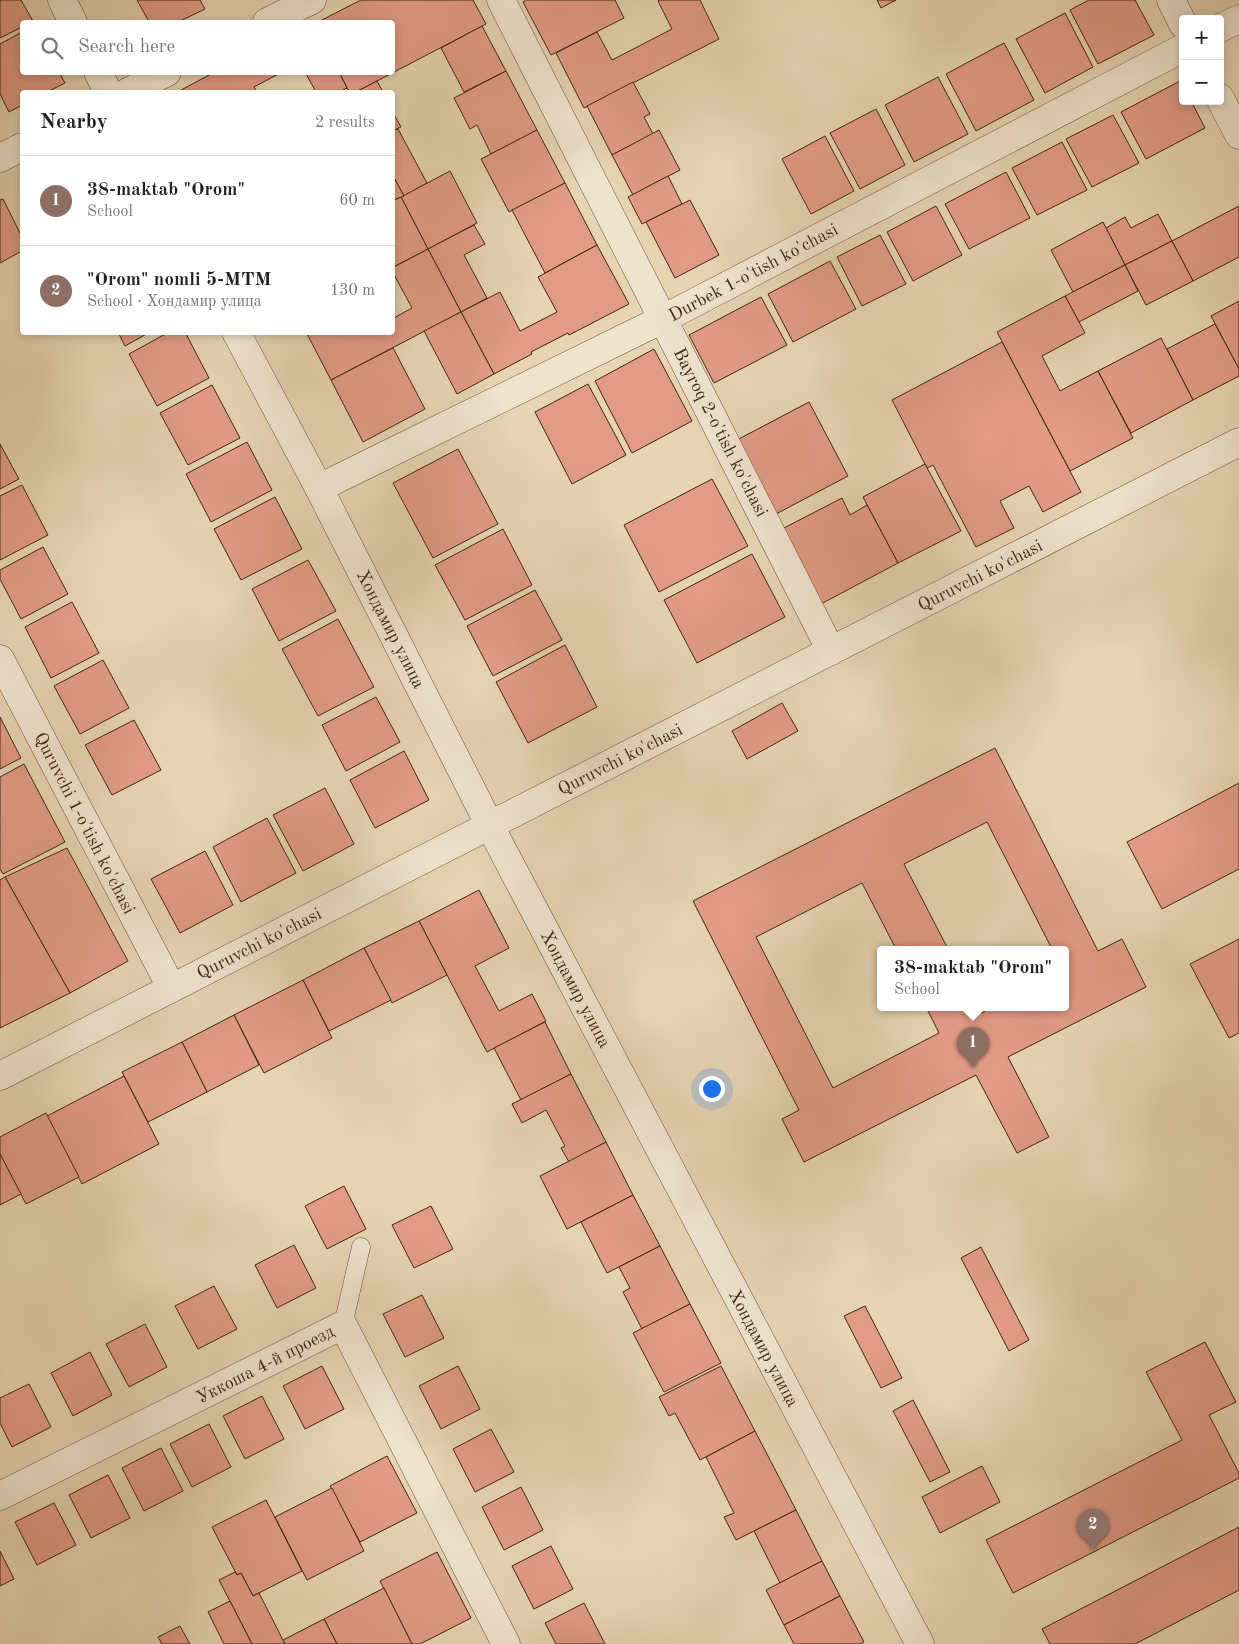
<!DOCTYPE html>
<meta charset="utf-8">
<style>
:root{--surface:#fff;--page:#f2f2f2;--text:#222;--muted:#767676;--line:#e0e0e0;--accent:#111827}
body{margin:0;font-family:"Old Standard TT",serif;background:var(--page);color:var(--text)}
.controls{position:absolute;right:15px;top:15px;display:grid;overflow:hidden;border-radius:5px;box-shadow:0 2px 8px #0003}
.controls button{width:45px;height:45px;display:grid;place-items:center;padding:0;border:0;border-bottom:1px solid var(--line);background:var(--surface);color:var(--text);font:25px sans-serif}
.you{position:absolute;left:711px;top:1088px;width:18px;height:18px;margin:-12px;border:4px solid #fff;border-radius:50%;background:#1a73e8;box-shadow:0 0 0 8px #1a73e833}
.badge{display:grid;place-items:center;width:32px;height:32px;border-radius:50%;background:var(--accent);color:#fff;font-size:16px;font-weight:700}
.pin{position:absolute;translate:-50% -41px;filter:drop-shadow(0 1px 2px #0008)}
.pin::after{content:'';position:absolute;top:26px;width:18px;height:15px;background:inherit;clip-path:polygon(0 0,100% 0,50% 100%)}
.popup{position:absolute;left:877px;top:946px;width:192px;height:65px;box-sizing:border-box;display:grid;place-content:center;border-radius:5px;background:var(--surface);filter:drop-shadow(0 1px 4px #0005);font-size:16px;white-space:nowrap;color:var(--muted)}
.popup b{font-size:19px;color:var(--text)}
.popup::after{content:'';position:absolute;left:50%;top:100%;margin-left:-10px;border:10px solid transparent;border-top-color:var(--surface)}
.list{margin:0;padding:0;list-style:none}
h2{display:flex;justify-content:space-between;align-items:center;height:65px;margin:0;padding:0 20px;font-size:21px}
h2 small{font-size:16px;font-weight:400;color:var(--muted)}
.list li{display:grid;grid-template-columns:32px 1fr auto;gap:15px;align-items:center;box-sizing:border-box;height:90px;padding:0 20px;border-top:1px solid var(--line)}
.list b{display:block;font-size:19px;white-space:nowrap}
.list p{margin:0;font-size:16px;white-space:nowrap;color:var(--muted)}
.list em{font-size:16px;font-style:normal;color:var(--muted)}
.icon{flex:none;width:28px;height:28px;fill:none;stroke:currentColor;stroke-width:2;stroke-linecap:round;stroke-linejoin:round}
.map{position:relative;flex:none;width:1239px;height:1644px;overflow:hidden}
.search{position:absolute;background:var(--surface);box-shadow:0 2px 8px #0003;left:20px;top:20px;width:375px;height:55px;display:flex;align-items:center;gap:12px;box-sizing:border-box;padding:0 18px;border-radius:5px;color:var(--muted);font-size:19px}
.panel{position:absolute;background:var(--surface);box-shadow:0 2px 8px #0003;left:20px;top:90px;width:375px;height:245px;border-radius:5px}
.map>svg:first-child{display:block}
</style>
<div class="map">
<svg width="1239" height="1644" viewBox="0 0 1239 1644">
<rect width="100%" height="100%" fill="#e6d4b3"/>
<filter id="stains"><feTurbulence type="fractalNoise" baseFrequency=".004" numOctaves="4"/><feColorMatrix values="0 0 0 0 .2 0 0 0 0 .09 0 0 0 0 .02 0 0 0 .5 -.17"/></filter>
<radialGradient id="worn" r=".72"><stop offset=".6" stop-color="#630" stop-opacity="0"/><stop offset="1" stop-color="#630" stop-opacity=".3"/></radialGradient>
<g fill="#e29b87" stroke="#402710" fill-rule="evenodd">
<polygon points="0,0 21,0 33,21 22,22 22,27 0,38"/>
<polygon points="137,0 200,0 205,9 178,22 149,22"/>
<polygon points="361,0 473,0 486,24 356,92 349,92 339,72 392,72 392,22 318,22"/>
<polygon points="526,0 615,0 624,18 551,55 523,2"/>
<polygon points="659,0 700,0 719,39 584,108 556,53 597,32 612,60 672,29 658,1"/>
<polygon points="877,0 896,0 881,8"/>
<polygon points="1089,0 1135,0 1154,35 1098,64 1070,10"/>
<polygon points="1065,13 1093,67 1045,93 1016,39"/>
<polygon points="482,26 506,71 464,92 441,48"/>
<polygon points="22,32 22,72 59,72 65,83 47,92 22,92 22,105 9,112 0,94 0,44"/>
<polygon points="1004,43 1034,100 976,131 946,74"/>
<polygon points="506,71 537,130 491,154 477,125 470,129 454,98"/>
<polygon points="215,72 282,72 254,87 257,92 182,92 181,90"/>
<polygon points="305,72 339,72 347,88 339,92 316,92"/>
<polygon points="938,77 968,134 914,162 885,105"/>
<polygon points="377,81 383,92 356,92"/>
<polygon points="1180,81 1183,85 1183,101 1191,101 1205,128 1146,159 1121,112"/>
<polygon points="633,82 650,114 644,117 653,134 612,155 587,106"/>
<polygon points="876,109 905,165 860,189 830,133"/>
<polygon points="392,111 401,127 392,131"/>
<polygon points="1113,115 1139,163 1092,187 1066,139"/>
<polygon points="398,129 427,183 404,196 392,174 392,131"/>
<polygon points="537,130 565,183 509,212 481,159"/>
<polygon points="659,130 680,170 633,195 612,155"/>
<polygon points="825,136 854,191 811,214 782,159"/>
<polygon points="1062,142 1087,190 1037,215 1012,168"/>
<polygon points="450,171 477,223 428,249 401,197"/>
<polygon points="1006,172 1030,218 969,249 945,204"/>
<polygon points="392,174 404,196 392,201"/>
<polygon points="668,176 682,204 642,224 628,197"/>
<polygon points="565,183 597,245 545,273 512,210"/>
<polygon points="401,197 428,249 395,266 392,261 392,201"/>
<polygon points="3,199 22,237 22,251 0,263 0,200"/>
<polygon points="690,200 719,255 675,278 646,222"/>
<polygon points="936,206 962,255 913,281 887,232"/>
<polygon points="1239,206 1239,257 1193,281 1172,241"/>
<polygon points="1158,214 1172,241 1125,265 1106,228 1125,217 1131,228"/>
<polygon points="1103,222 1125,265 1073,292 1051,250"/>
<polygon points="474,225 485,244 464,255 487,298 461,312 428,249"/>
<polygon points="880,235 906,284 862,306 837,257"/>
<polygon points="1172,241 1193,281 1146,305 1125,265"/>
<polygon points="597,245 629,304 569,335 568,333 531,352 532,354 494,374 461,312 500,292 520,331 557,312 538,277"/>
<polygon points="428,249 461,312 331,380 306,332 392,332 392,319 412,308 392,271 392,268"/>
<polygon points="830,261 856,309 793,342 768,294"/>
<polygon points="1125,265 1138,291 1079,322 1065,296"/>
<polygon points="1065,296 1085,333 1042,356 1060,391 1098,371 1133,438 1070,471 997,332"/>
<polygon points="761,297 787,345 714,383 689,335"/>
<polygon points="1239,301 1239,369 1211,316"/>
<polygon points="461,312 494,374 457,394 424,331"/>
<polygon points="1215,324 1239,369 1239,376 1193,400 1167,349"/>
<polygon points="118,332 150,332 125,346"/>
<polygon points="169,332 185,332 209,378 157,406 129,354"/>
<polygon points="1161,338 1193,400 1131,433 1098,371"/>
<polygon points="1002,342 1081,492 1043,512 1029,486 1000,501 1014,528 976,547 933,465 927,468 892,400"/>
<polygon points="393,348 425,409 363,442 331,380"/>
<polygon points="654,349 692,421 632,453 595,381"/>
<polygon points="588,384 626,455 572,484 535,412"/>
<polygon points="212,385 240,438 188,465 160,413"/>
<polygon points="809,402 848,476 776,514 737,440"/>
<polygon points="247,442 272,490 211,522 186,474"/>
<polygon points="0,444 19,479 0,489"/>
<polygon points="458,449 498,524 433,558 393,483"/>
<polygon points="925,464 961,531 898,563 863,497"/>
<polygon points="712,479 748,546 659,592 624,525"/>
<polygon points="22,485 48,535 0,560 0,496"/>
<polygon points="275,497 302,549 241,580 214,529"/>
<polygon points="842,498 850,515 867,505 898,563 821,604 782,529"/>
<polygon points="503,529 532,585 465,620 435,565"/>
<polygon points="43,547 68,594 21,619 0,579 0,570"/>
<polygon points="752,554 785,617 697,663 664,600"/>
<polygon points="308,560 336,611 279,641 252,589"/>
<polygon points="535,590 562,640 493,676 467,626"/>
<polygon points="72,602 99,653 51,678 25,627"/>
<polygon points="338,619 374,687 318,716 282,649"/>
<polygon points="565,645 597,707 528,743 496,682"/>
<polygon points="103,660 129,708 80,734 54,686"/>
<polygon points="376,697 400,742 346,771 322,725"/>
<polygon points="782,703 798,731 747,759 732,731"/>
<polygon points="0,717 21,758 0,769"/>
<polygon points="134,720 161,770 112,795 85,745"/>
<path d="M995 748 1098 951 1122 939 1146 987 1008 1057 1049 1137 1017 1153 976 1075 804 1162 782 1119 799 1110 693 901ZM987 822 1052 949H1066V1007H993L981 1013 978 1007H926L939 1033 833 1088 756 937 862 883 896 949H948L904 864Z"/>
<polygon points="404,751 429,800 375,828 350,780"/>
<polygon points="24,764 65,842 3,874 0,869 0,777"/>
<polygon points="1239,783 1239,869 1162,909 1127,842"/>
<polygon points="325,788 354,844 303,871 273,815"/>
<polygon points="267,818 296,873 241,902 213,847"/>
<polygon points="67,848 128,961 70,993 5,877"/>
<polygon points="205,851 233,905 180,933 151,879"/>
<polygon points="5,877 70,993 0,1028 0,880"/>
<polygon points="479,890 509,948 475,966 499,1011 532,994 546,1021 487,1052 419,921"/>
<polygon points="419,921 447,975 392,1003 364,948"/>
<polygon points="1239,939 1239,1033 1229,1038 1190,964"/>
<polygon points="364,948 391,1000 329,1031 303,980"/>
<polygon points="303,980 332,1038 264,1073 234,1015"/>
<polygon points="234,1015 259,1065 207,1092 182,1042"/>
<polygon points="545,1022 571,1074 521,1100 494,1048"/>
<polygon points="182,1042 207,1092 148,1122 122,1072"/>
<polygon points="571,1074 606,1142 569,1162 561,1148 565,1146 546,1110 522,1123 512,1104"/>
<polygon points="124,1076 159,1144 82,1184 47,1116"/>
<polygon points="46,1113 79,1177 26,1204 0,1154 0,1137"/>
<polygon points="606,1142 633,1195 567,1229 540,1176"/>
<polygon points="0,1154 21,1194 0,1205"/>
<polygon points="344,1186 366,1229 327,1249 305,1206"/>
<polygon points="633,1195 660,1246 607,1273 581,1222"/>
<polygon points="431,1206 453,1249 414,1268 392,1225"/>
<polygon points="294,1245 316,1288 277,1308 255,1265"/>
<polygon points="660,1246 690,1304 642,1329 623,1292 630,1288 619,1267"/>
<polygon points="981,1247 1029,1340 1009,1351 961,1258"/>
<polygon points="214,1286 237,1329 198,1349 175,1306"/>
<polygon points="422,1295 444,1338 405,1357 383,1314"/>
<polygon points="690,1304 721,1363 664,1392 633,1333"/>
<polygon points="865,1306 902,1378 881,1388 844,1316"/>
<polygon points="145,1324 167,1367 129,1387 106,1344"/>
<polygon points="1205,1342 1236,1402 1209,1415 1239,1473 1239,1478 1013,1593 986,1540 1182,1440 1146,1372"/>
<polygon points="90,1352 112,1395 73,1416 51,1373"/>
<polygon points="322,1366 344,1409 305,1429 283,1386"/>
<polygon points="458,1366 480,1409 441,1429 419,1386"/>
<polygon points="721,1366 755,1431 700,1460 675,1413 669,1416 659,1397"/>
<polygon points="29,1384 51,1427 12,1447 0,1423 0,1398"/>
<polygon points="262,1396 284,1439 245,1459 223,1416"/>
<polygon points="913,1400 950,1472 930,1482 893,1411"/>
<polygon points="209,1424 231,1467 192,1487 170,1444"/>
<polygon points="491,1429 514,1472 475,1492 453,1449"/>
<polygon points="755,1431 796,1510 736,1540 724,1517 734,1513 706,1457"/>
<polygon points="161,1448 183,1491 144,1511 122,1468"/>
<polygon points="387,1456 417,1513 360,1542 330,1486"/>
<polygon points="982,1466 1000,1502 940,1533 922,1497"/>
<polygon points="108,1475 130,1518 91,1538 69,1495"/>
<polygon points="521,1487 543,1530 504,1550 482,1507"/>
<polygon points="332,1488 364,1551 307,1580 275,1517"/>
<polygon points="266,1500 302,1571 253,1596 241,1573 237,1575 212,1527"/>
<polygon points="54,1503 76,1545 37,1565 15,1522"/>
<polygon points="796,1510 822,1561 780,1583 754,1531"/>
<polygon points="1239,1527 1239,1590 1135,1644 1050,1644 1042,1629"/>
<polygon points="551,1546 573,1589 534,1609 512,1566"/>
<polygon points="0,1551 14,1579 0,1586"/>
<polygon points="437,1552 471,1618 420,1644 412,1644 380,1581"/>
<polygon points="822,1561 840,1596 784,1625 766,1590"/>
<polygon points="235,1572 237,1575 241,1573 253,1596 259,1593 285,1644 252,1644 219,1580"/>
<polygon points="384,1588 412,1644 337,1644 324,1619"/>
<polygon points="840,1596 864,1642 860,1644 794,1644 784,1625"/>
<polygon points="230,1601 252,1644 224,1644 208,1612"/>
<polygon points="584,1603 605,1644 556,1644 545,1623"/>
<polygon points="324,1619 337,1644 285,1644 283,1640"/>
<polygon points="180,1626 190,1644 162,1644 158,1637"/>
</g>
<g fill="none" stroke-linecap="round" stroke-linejoin="round">
<defs>
<polyline id="service" points="343,1325 361,1247"/>
<g id="minor">
<polyline points="62,0 73,22"/>
<polyline points="501,0 831,651"/>
<polyline points="1171,0 1183,24"/>
<polyline points="267,22 312,0"/>
<polyline points="1220,28 1239,19"/>
<polyline points="98,72 108,92"/>
<polyline points="128,92 167,72"/>
<polyline points="1220,98 1239,135"/>
<polyline points="0,158 22,147"/>
<polyline points="236,332 319,488 490,826 920,1644"/>
<polyline points="319,488 663,319 1183,48"/>
<polyline points="0,659 171,987"/>
<polyline points="0,1076 1239,442"/>
<polyline points="0,1496 343,1325 506,1644"/>
</g>
</defs>
<use href="#service" stroke="#6a5239" stroke-width="19"/>
<use href="#minor" stroke="#6a5239" stroke-width="29"/>
<use href="#service" stroke="#efe3ce" stroke-width="18"/>
<use href="#minor" stroke="#efe3ce" stroke-width="28"/>
</g>
<g text-anchor="middle" stroke-width="4" stroke-linejoin="round" paint-order="stroke">
<g font-size="18" fill="#402710" stroke="#efe3ce">
<text transform="translate(753 272) rotate(-28)" y="6">Durbek 1-o'tish ko'chasi</text>
<text transform="translate(721 432) rotate(63)" y="6">Bayroq 2-o'tish ko'chasi</text>
<text transform="translate(980 575) rotate(-27)" y="6">Quruvchi ko'chasi</text>
<text transform="translate(391 629) rotate(63)" y="6">Хондамир улица</text>
<text transform="translate(620 759) rotate(-27)" y="6">Quruvchi ko'chasi</text>
<text transform="translate(85 823) rotate(63)" y="6">Quruvchi 1-o'tish ko'chasi</text>
<text transform="translate(259 943) rotate(-27)" y="6">Quruvchi ko'chasi</text>
<text transform="translate(576 989) rotate(62)" y="6">Хондамир улица</text>
<text transform="translate(764 1348) rotate(62)" y="6">Хондамир улица</text>
<text transform="translate(265 1364) rotate(-27)" y="6">Уккоша 4-й проезд</text>
</g>
</g>
<rect width="100%" height="100%" filter="url(#stains)"/>
<rect width="100%" height="100%" fill="url(#worn)"/>
</svg>
<div class="controls">
<button>+</button>
<button>−</button>
</div>
<div class="you"></div>
<div class="pin badge" style="left:973px;top:1068px;background:#8d6e63">1</div>
<div class="popup"><b>38-maktab &quot;Orom&quot;</b>School</div>
<div class="pin badge" style="left:1093px;top:1550px;background:#8d6e63">2</div>
<div class="search"><svg class="icon" aria-label="search" viewBox="0 0 24 24"><circle cx="10" cy="10" r="6"/><path d="M15 15l6 6"/></svg>Search here</div>
<section class="panel">
<h2>Nearby<small>2 results</small></h2>
<ul class="list">
<li><span class="badge" style="background:#8d6e63">1</span><div><b>38-maktab &quot;Orom&quot;</b><p>School</p></div><em>60 m</em></li>
<li><span class="badge" style="background:#8d6e63">2</span><div><b>&quot;Orom&quot; nomli 5-MTM</b><p>School · Хондамир улица</p></div><em>130 m</em></li>
</ul>
</section>
</div>
